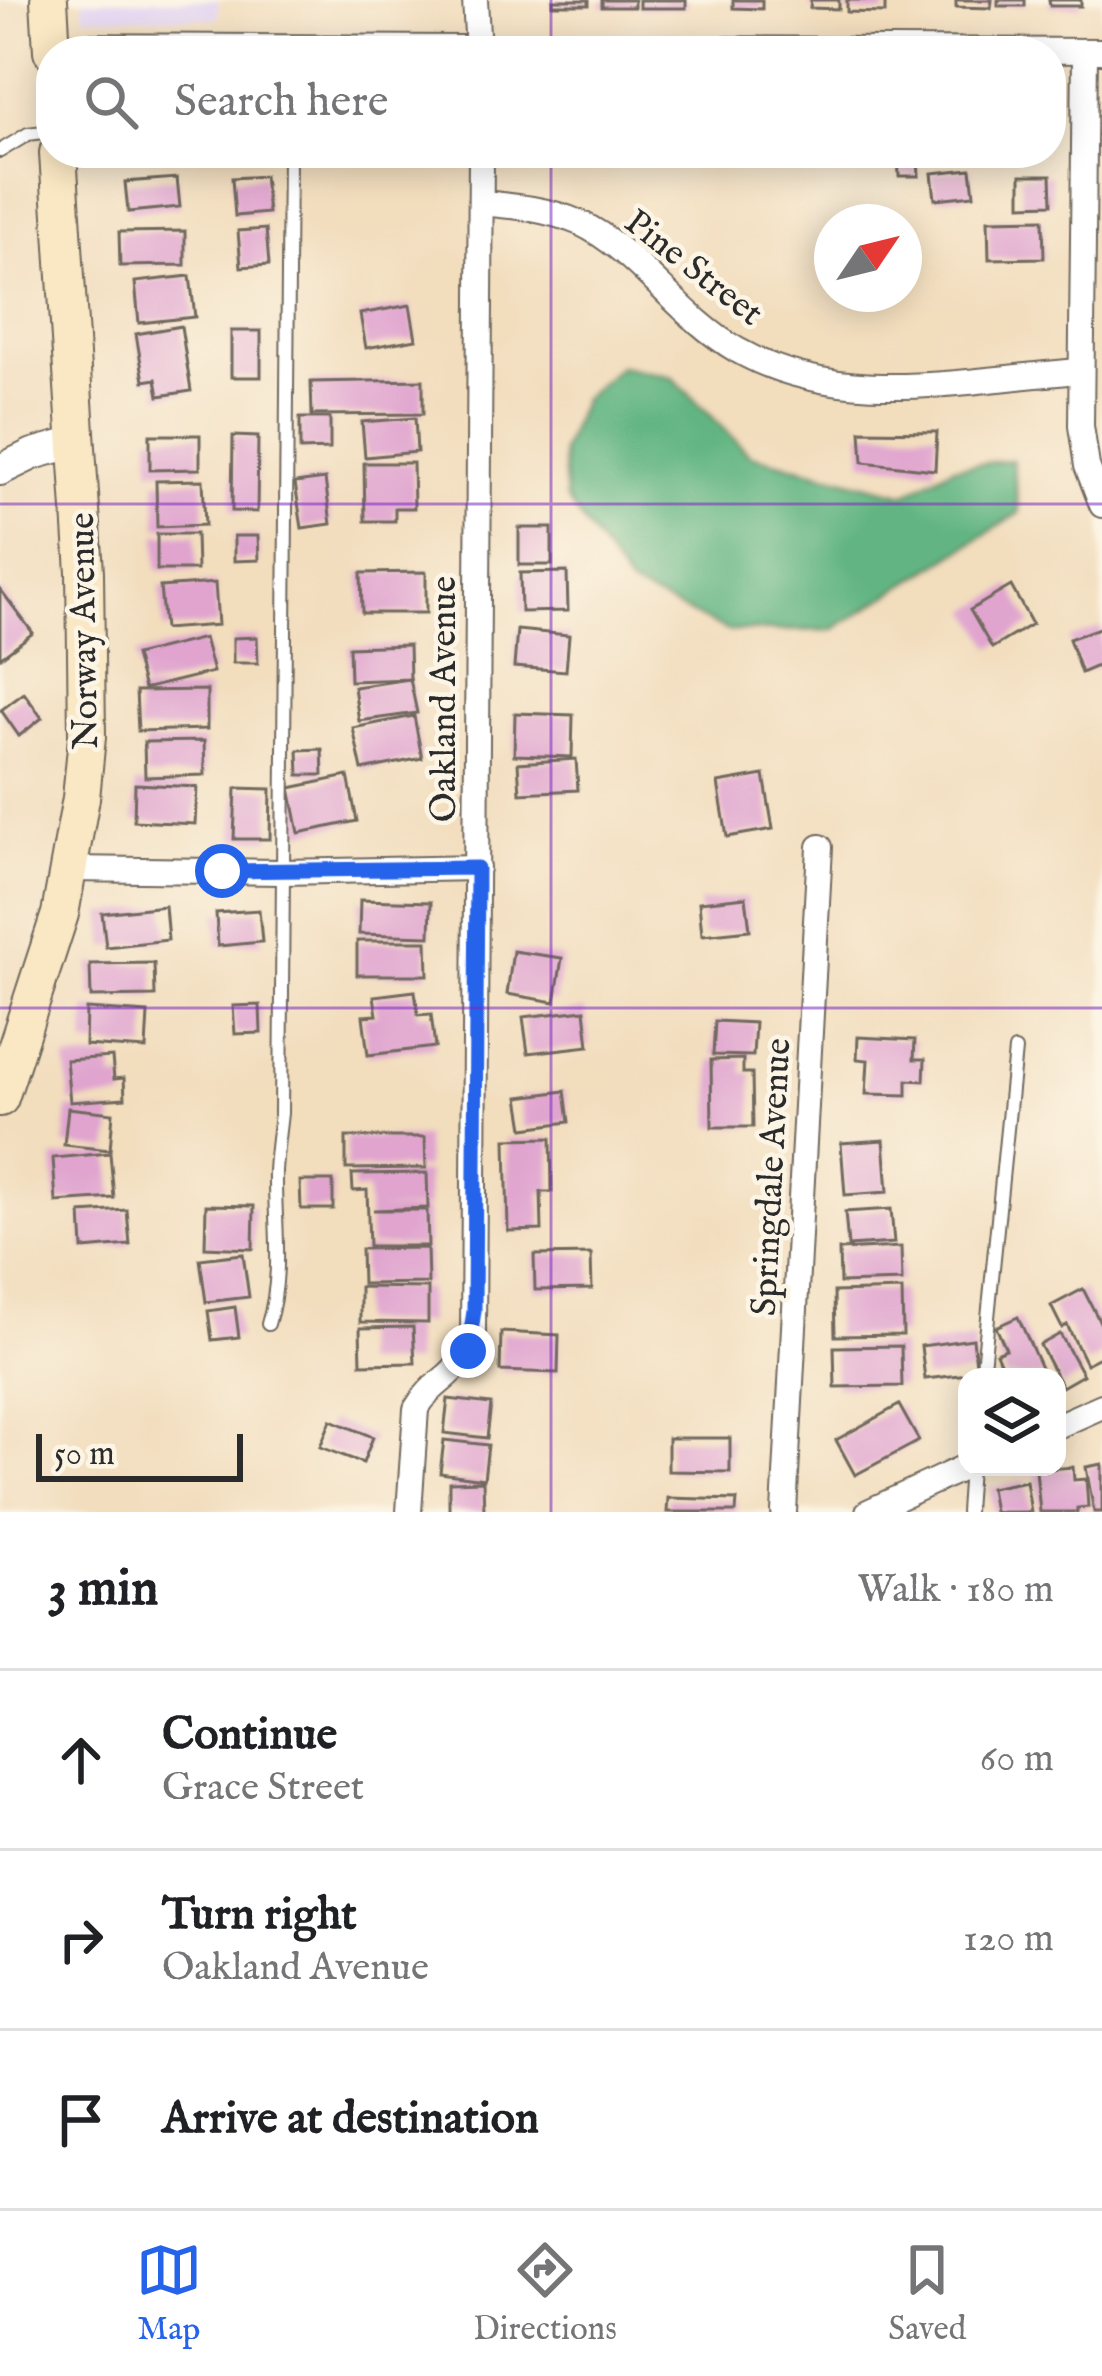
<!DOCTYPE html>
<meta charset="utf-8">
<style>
:root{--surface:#fff;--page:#f2f2f2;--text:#202124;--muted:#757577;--line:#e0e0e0;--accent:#2563eb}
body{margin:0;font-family:"IM FELL English",serif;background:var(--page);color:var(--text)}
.controls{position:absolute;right:36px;bottom:36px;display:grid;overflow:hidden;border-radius:24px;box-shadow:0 6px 30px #0003}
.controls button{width:108px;height:108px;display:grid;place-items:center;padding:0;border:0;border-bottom:3px solid var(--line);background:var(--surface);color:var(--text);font:60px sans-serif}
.compass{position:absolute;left:814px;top:204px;width:108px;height:108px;border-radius:50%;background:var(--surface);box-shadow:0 6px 30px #0003;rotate:55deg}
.scale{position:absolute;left:36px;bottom:30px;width:207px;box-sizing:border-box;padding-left:12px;border:6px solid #2b2b2b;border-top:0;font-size:33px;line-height:42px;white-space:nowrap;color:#2b2b2b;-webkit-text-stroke:9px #fcf5e5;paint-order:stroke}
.stop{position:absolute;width:36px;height:36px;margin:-27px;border:9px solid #2563eb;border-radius:50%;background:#fff}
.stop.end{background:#2563eb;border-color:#fff;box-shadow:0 3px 12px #0008}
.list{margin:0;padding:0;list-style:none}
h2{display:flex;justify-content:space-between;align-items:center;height:156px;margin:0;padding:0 48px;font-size:51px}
h2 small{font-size:39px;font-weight:400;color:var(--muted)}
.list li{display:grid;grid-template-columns:78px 1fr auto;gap:36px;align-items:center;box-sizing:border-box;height:180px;padding:0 48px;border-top:3px solid var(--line)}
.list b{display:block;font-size:45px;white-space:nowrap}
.list p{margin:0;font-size:39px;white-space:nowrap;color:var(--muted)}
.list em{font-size:39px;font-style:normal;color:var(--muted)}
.icon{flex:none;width:66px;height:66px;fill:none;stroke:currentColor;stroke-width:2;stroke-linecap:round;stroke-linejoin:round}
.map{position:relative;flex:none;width:1102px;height:1512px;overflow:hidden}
.search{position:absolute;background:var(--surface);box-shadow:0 6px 30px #0003;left:36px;right:36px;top:36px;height:132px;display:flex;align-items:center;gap:30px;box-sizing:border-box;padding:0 42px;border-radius:48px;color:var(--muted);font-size:45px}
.sheet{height:696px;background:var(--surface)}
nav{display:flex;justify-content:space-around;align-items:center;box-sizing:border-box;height:168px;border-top:3px solid var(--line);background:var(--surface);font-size:33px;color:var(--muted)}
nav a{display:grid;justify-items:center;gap:6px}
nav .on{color:var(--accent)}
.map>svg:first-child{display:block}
</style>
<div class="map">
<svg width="1102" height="1512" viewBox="0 0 1102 1512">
<rect width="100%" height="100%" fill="#fcf5e5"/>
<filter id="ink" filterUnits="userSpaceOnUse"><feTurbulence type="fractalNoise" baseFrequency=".00833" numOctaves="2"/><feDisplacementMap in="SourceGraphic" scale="24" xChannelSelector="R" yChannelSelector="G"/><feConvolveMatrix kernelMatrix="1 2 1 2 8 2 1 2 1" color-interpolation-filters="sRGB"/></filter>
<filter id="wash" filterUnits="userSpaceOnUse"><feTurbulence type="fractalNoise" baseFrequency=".004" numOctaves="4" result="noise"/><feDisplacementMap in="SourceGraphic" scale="48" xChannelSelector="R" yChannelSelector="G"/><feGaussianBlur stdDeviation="2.7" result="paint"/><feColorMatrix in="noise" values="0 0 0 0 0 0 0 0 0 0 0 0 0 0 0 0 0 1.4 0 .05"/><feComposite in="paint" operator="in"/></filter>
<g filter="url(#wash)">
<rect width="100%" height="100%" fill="#f2ddbd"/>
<polygon fill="#e2d4f3" points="83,0 218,0 218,18 84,17"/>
<polygon fill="#62b582" stroke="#467056" stroke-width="3" points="620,366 672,377 750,455 905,494 953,467 1012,460 1019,513 832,630 729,631 630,586 566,499 562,451 583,399"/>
<g id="blocks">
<g fill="#e0a4cf">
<rect x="553" y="0" width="36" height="5"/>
<rect x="602" y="0" width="32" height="7"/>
<rect x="639" y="0" width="47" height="8"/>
<polygon points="733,0 762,0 762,9 733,8"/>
<polygon points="811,0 839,0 839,9 810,8"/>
<polygon points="847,0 885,0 885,13 847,12"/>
<polygon points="956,0 992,0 991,8 956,7"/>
<rect x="998" y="0" width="27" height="6"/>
<polygon points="1049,0 1081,0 1081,6 1050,6"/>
<polygon points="898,153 934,153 934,160 918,160 919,176 899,176"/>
<polygon points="971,169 974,195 935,199 932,173"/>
<polygon points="1021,175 1051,175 1052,204 1021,205"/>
<polygon points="264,176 268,213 235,216 232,178"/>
<polygon points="177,178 180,207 128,212 125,182"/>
<polygon points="1043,219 1044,258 989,259 988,220"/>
<polygon points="266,229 269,265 241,267 238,231"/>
<polygon points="185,231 185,265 120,266 119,232"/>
<polygon points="190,276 195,317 139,323 135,282"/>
<polygon points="410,305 416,339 366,348 360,314"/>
<polygon points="181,326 191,391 159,396 156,379 144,381 136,334"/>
<rect x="231" y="331" width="30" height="46"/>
<polygon points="423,380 423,414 312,415 311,382"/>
<polygon points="300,418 330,418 330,449 300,450"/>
<polygon points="415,418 417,452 365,457 362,422"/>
<polygon points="861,431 937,432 935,470 863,462"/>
<polygon points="150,435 200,435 200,469 150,470"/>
<polygon points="233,436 258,437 257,512 232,511"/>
<polygon points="364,463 413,463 414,508 395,508 395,521 365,521"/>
<polygon points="325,479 331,524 302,528 295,483"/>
<polygon points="203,480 205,525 157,527 156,481"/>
<rect x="519" y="528" width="33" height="37"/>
<polygon points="157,534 196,534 197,570 157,570"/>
<polygon points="234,536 258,536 259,560 234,561"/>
<polygon points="426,572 426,613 362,613 361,573"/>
<polygon points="567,572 568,611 521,612 520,573"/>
<polygon points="215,583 218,625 164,629 160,587"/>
<polygon points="1011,586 1032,624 992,648 970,610"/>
<polygon points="0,589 33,633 0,658"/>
<polygon points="1102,627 1102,664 1081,673 1069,639"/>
<polygon points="517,630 569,635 566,671 514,667"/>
<polygon points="257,637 258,663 233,663 233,638"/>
<polygon points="204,638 213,672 144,689 135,655"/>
<polygon points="409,645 410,679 350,681 349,647"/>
<polygon points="410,679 417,713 359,721 354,687"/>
<polygon points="207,690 207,729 138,731 136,691"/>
<polygon points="24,693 42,718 19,736 1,710"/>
<polygon points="515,713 573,715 572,757 514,755"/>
<polygon points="414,716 422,758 362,770 353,728"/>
<polygon points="204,741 205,775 145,777 144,742"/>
<polygon points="322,749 323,775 299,775 298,750"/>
<polygon points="576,759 578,790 520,793 518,763"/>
<polygon points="764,775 773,829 727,837 718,783"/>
<polygon points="348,776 357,821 299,833 290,788"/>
<polygon points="135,784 197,787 195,824 134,821"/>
<polygon points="236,788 271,789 270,839 234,839"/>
<polygon points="746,897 750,930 702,935 699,902"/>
<polygon points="360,900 431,902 430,936 359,934"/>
<polygon points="165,906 168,940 106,947 102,913"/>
<polygon points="259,910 262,942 218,946 216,913"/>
<polygon points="357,941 427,941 428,975 357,975"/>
<polygon points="513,951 562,958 555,1002 507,994"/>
<polygon points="154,963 155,996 91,997 90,964"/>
<polygon points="415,991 418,1015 431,1014 435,1047 368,1055 363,1016 377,1015 374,996"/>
<polygon points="260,1005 261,1033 235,1034 233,1006"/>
<polygon points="86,1009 148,1013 146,1049 85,1045"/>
<polygon points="585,1010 589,1046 528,1053 523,1017"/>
<polygon points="715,1021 755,1023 753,1056 713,1055"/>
<polygon points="858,1037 915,1040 914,1059 925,1059 924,1081 907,1080 907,1095 866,1094 868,1060 857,1059"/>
<polygon points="112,1057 114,1079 124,1078 125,1098 70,1102 66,1060"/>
<polygon points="743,1059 743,1073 752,1073 753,1127 712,1127 711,1060"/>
<polygon points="565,1091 569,1122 524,1128 519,1097"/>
<polygon points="68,1108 113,1113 110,1150 64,1145"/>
<polygon points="346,1137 425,1137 426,1168 346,1169"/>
<polygon points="551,1138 552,1192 541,1192 542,1230 508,1231 506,1139"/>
<polygon points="884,1140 888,1192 845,1195 841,1143"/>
<polygon points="110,1153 114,1198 56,1202 53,1158"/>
<polygon points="427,1173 428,1208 373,1210 427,1210 428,1246 369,1246 367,1190 353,1191 352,1174"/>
<polygon points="300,1181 333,1181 333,1209 301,1209"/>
<polygon points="206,1205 254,1206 253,1249 205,1247"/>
<polygon points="891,1209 894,1243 848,1246 845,1212"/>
<polygon points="127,1210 130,1245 83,1249 81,1213"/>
<polygon points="901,1247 902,1281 840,1283 839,1250"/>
<polygon points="427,1248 428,1283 362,1284 361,1249"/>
<polygon points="243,1254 249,1297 206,1302 200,1259"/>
<polygon points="591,1254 592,1289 535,1290 534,1255"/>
<polygon points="360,1287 428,1288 428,1323 360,1322"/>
<polygon points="1083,1289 1102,1326 1102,1356 1086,1364 1067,1325 1062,1328 1051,1306"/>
<polygon points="902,1290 903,1335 835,1336 834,1292"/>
<polygon points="235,1307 239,1337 212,1340 208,1311"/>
<polygon points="1018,1317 1045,1377 1006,1377 996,1353 1006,1349 996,1327"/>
<polygon points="413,1327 415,1363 361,1364 360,1328"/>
<polygon points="501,1332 559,1335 558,1373 500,1371"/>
<polygon points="1060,1334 1083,1375 1062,1387 1040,1345"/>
<polygon points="973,1339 977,1373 925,1379 921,1346"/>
<polygon points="901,1346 902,1386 835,1387 834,1347"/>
<polygon points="448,1399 491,1404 487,1438 444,1433"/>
<polygon points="899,1405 919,1441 855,1475 836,1440"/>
<polygon points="331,1420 373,1437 363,1463 320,1447"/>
<polygon points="668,1438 730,1438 730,1472 668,1471"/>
<polygon points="444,1440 488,1445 484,1479 440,1473"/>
<polygon points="1102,1464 1102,1512 1094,1512 1086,1467"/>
<polygon points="1073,1467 1074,1480 1086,1479 1088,1507 1077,1508 1077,1512 1040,1512 1036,1470"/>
<polygon points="483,1481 484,1512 449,1512 449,1482"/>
<polygon points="1026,1481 1031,1512 994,1512 990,1488"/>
<polygon points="668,1498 737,1500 736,1512 667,1512"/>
</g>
</g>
</g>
<g filter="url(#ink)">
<use href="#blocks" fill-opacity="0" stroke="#71695e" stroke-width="3"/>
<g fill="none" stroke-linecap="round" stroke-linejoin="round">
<defs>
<g id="service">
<polyline points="0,151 28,134 51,131"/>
<path d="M268 1324C284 1272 274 1224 275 1171 276 1152 279 1132 281 1113L289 153"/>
<polyline points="982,1377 1015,1050"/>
<polyline points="967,1512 970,1467"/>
</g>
<g id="minor">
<polyline points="475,0 478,51"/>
<polyline points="51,46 1102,51"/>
<polyline points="1085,51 1081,426 1087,466 1102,505"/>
<path d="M481 203C515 206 548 209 580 223 636 249 679 317 737 350 842 410 967 379 1080 371"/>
<polyline points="70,869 283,872 477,868"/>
<polyline points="1057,1426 1102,1406"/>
<path d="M409 1512 416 1409C435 1376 461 1379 473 1333L481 153"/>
<polyline points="784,1512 820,847"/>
<polyline points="868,1512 967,1466"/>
</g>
<polyline id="tertiary" points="0,470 33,454 76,442"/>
<g id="secondary">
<polyline points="49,0 52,51"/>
<polyline points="0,1098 60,914 81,798 87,737 85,572 58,153"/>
</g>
</defs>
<use href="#service" stroke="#71695e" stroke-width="16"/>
<use href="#minor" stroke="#71695e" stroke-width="28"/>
<use href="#tertiary" stroke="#71695e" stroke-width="34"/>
<use href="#secondary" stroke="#71695e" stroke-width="40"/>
<use href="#service" stroke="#fff" stroke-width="12"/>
<use href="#minor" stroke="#fff" stroke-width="24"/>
<use href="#tertiary" stroke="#fff" stroke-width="30"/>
<use href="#secondary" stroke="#fae7c3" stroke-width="36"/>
</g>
</g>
<g fill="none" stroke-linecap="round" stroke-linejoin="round" filter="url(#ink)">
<polyline stroke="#2563eb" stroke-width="15" points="222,871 477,868 474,1311 468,1351"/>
</g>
<path fill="none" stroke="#7b2cbf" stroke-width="3" stroke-opacity="0.55" d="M551 0V51M551 153V1512M0 504H1102M0 1008H1102"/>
<g text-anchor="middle" stroke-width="9" stroke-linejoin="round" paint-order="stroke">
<g font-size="36" fill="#2b2b2b" stroke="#fcf5e5">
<text transform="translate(695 266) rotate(38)" y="13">Pine Street</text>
<text transform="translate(82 631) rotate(-91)" y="13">Norway Avenue</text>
<text transform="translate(442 699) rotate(-90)" y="13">Oakland Avenue</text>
<text transform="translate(769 1177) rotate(-87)" y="13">Springdale Avenue</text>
</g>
</g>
</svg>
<div class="controls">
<button><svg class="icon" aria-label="layers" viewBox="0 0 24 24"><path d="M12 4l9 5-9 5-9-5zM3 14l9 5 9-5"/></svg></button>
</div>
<svg class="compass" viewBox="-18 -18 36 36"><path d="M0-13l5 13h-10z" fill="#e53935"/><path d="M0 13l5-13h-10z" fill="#757577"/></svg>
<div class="scale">50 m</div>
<div class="stop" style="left:222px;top:871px"></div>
<div class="stop end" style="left:468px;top:1351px"></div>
<div class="search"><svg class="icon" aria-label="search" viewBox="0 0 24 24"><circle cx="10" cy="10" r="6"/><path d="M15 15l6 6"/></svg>Search here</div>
</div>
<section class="sheet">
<h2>3 min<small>Walk · 180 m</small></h2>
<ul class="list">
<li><svg class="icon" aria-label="ahead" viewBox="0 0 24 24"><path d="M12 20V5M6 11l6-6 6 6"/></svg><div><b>Continue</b><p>Grace Street</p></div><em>60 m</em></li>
<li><svg class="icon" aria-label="right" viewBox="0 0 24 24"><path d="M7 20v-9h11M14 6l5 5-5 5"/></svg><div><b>Turn right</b><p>Oakland Avenue</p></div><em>120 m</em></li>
<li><svg class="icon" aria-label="arrive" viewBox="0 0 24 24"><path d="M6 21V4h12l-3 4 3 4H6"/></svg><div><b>Arrive at destination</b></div></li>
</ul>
</section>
<nav>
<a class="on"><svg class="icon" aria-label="map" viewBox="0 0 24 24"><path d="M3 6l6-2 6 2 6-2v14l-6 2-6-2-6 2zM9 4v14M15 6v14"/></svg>Map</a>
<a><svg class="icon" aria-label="directions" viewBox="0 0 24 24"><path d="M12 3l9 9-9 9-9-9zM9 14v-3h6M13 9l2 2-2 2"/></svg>Directions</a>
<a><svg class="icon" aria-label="saved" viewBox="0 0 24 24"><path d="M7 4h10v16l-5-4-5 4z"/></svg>Saved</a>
</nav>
